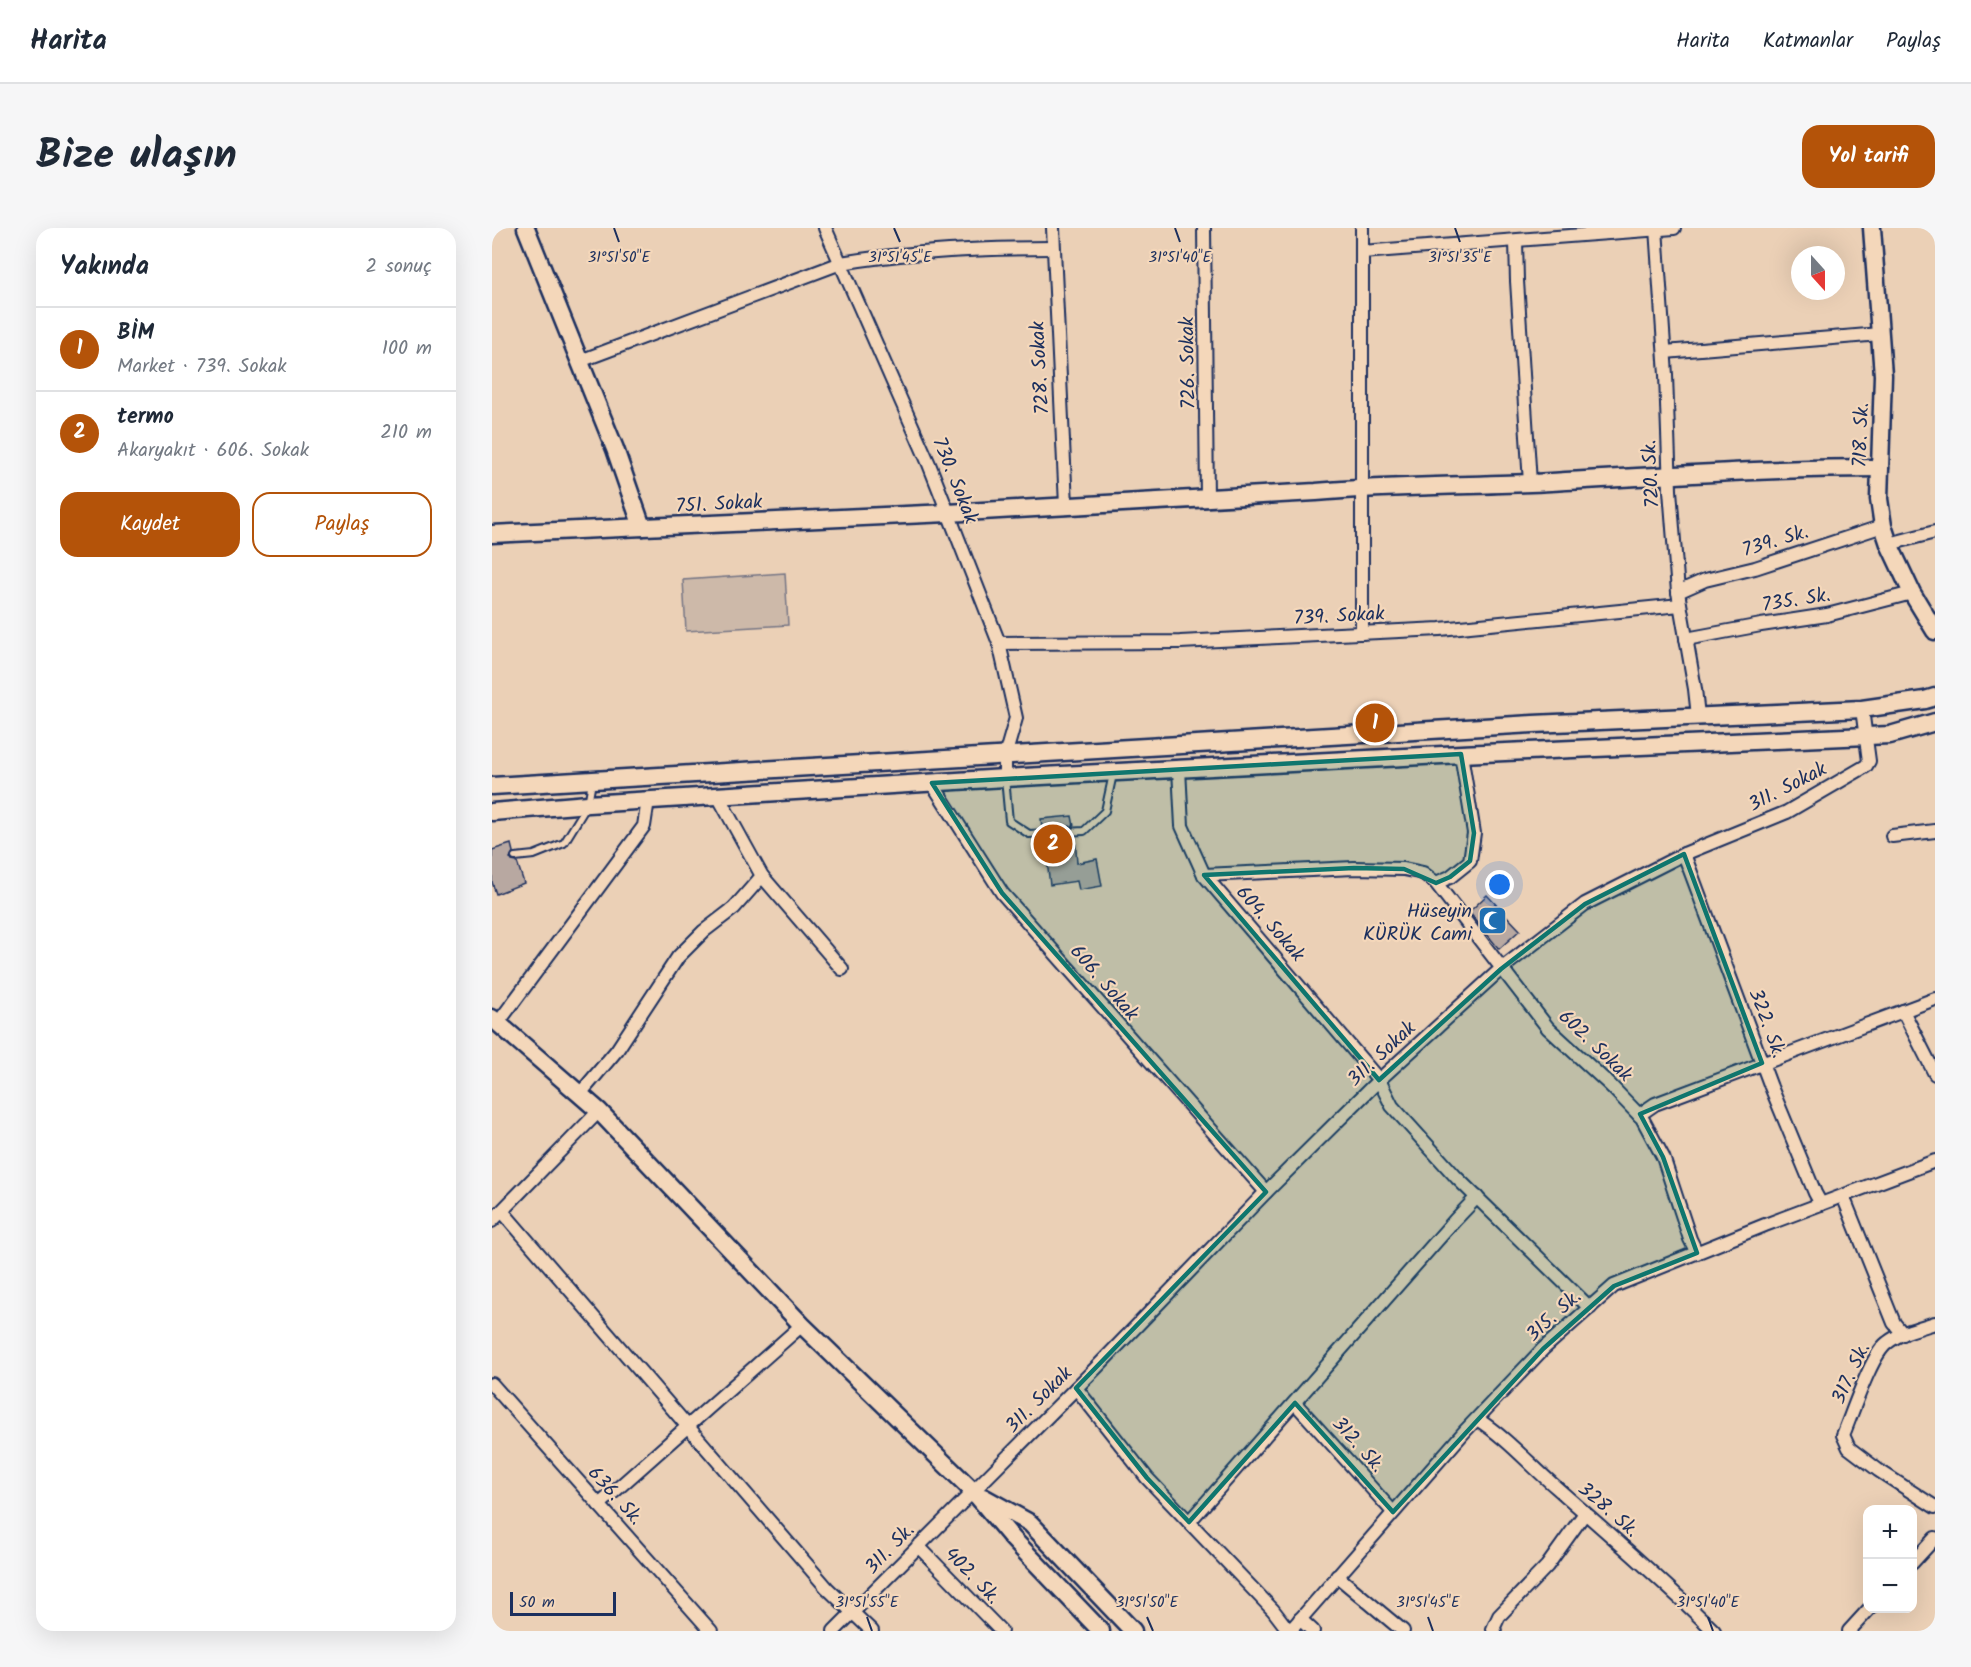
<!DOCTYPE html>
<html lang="tr">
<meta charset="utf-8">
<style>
:root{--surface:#fff;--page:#f6f6f7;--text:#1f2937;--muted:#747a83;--line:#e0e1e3;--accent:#b45309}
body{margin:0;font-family:Kalam,sans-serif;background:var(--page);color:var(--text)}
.controls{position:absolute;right:18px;bottom:18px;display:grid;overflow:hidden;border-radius:12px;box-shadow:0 6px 24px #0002}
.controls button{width:54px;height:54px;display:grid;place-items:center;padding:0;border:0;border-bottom:2px solid var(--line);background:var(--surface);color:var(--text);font:30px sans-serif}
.compass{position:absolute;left:1299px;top:18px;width:54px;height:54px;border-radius:50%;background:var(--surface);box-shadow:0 6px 24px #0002;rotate:159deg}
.scale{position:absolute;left:18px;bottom:15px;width:106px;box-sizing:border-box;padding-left:6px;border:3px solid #1b2f5e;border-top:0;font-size:16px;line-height:21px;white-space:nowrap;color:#1b2f5e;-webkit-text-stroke:4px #f4d7ba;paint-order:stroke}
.you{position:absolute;left:1008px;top:657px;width:21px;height:21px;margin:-15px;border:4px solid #fff;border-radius:50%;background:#1a73e8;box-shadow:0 0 0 9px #1a73e833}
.badge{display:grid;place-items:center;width:39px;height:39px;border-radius:50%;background:var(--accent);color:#fff;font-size:20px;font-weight:700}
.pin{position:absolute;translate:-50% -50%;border:3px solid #fff;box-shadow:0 2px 6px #0006}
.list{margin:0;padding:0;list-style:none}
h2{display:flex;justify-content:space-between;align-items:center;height:78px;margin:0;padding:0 24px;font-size:26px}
h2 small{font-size:20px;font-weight:400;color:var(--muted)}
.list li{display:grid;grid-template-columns:39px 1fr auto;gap:18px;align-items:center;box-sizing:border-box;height:84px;padding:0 24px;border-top:2px solid var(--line)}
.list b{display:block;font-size:22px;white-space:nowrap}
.list p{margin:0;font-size:20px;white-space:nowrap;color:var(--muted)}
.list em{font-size:20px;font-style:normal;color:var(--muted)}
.actions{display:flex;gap:12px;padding:18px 24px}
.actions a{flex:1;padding:14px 0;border:2px solid var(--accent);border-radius:18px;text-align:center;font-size:21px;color:var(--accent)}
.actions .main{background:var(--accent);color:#fff}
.map{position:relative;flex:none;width:1443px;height:1403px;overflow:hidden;border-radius:18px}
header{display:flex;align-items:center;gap:36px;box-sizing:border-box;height:84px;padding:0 30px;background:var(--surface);border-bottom:2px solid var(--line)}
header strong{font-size:28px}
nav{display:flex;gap:33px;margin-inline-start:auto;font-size:21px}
.intro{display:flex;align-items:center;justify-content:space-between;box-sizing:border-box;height:144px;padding:0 36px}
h1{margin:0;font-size:42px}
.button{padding:15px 27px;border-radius:18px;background:var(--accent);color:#fff;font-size:21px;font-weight:700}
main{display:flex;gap:36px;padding:0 36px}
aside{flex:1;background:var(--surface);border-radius:18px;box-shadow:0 6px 24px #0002}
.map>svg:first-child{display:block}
</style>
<header>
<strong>Harita</strong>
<nav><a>Harita</a><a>Katmanlar</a><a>Paylaş</a></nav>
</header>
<div class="intro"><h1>Bize ulaşın</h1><a class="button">Yol tarifi</a></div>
<main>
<aside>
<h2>Yakında<small>2 sonuç</small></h2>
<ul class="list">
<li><span class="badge">1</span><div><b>BİM</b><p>Market · 739. Sokak</p></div><em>100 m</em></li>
<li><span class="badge">2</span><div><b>termo</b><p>Akaryakıt · 606. Sokak</p></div><em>210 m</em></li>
</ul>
<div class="actions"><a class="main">Kaydet</a><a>Paylaş</a></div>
</aside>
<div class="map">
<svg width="1443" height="1403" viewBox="0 0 1443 1403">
<rect width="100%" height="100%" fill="#ebd0b6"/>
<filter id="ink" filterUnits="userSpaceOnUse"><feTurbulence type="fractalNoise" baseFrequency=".0167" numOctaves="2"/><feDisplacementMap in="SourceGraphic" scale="12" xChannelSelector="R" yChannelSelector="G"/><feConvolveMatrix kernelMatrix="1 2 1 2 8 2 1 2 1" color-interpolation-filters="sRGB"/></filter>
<g filter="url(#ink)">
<polygon fill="#cdb9a9" stroke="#747484" stroke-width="1.5" points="293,345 296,397 194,403 191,352"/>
<g fill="#b8a8a1" stroke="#1b2f5e" stroke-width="1.5">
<polygon points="580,588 582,598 550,600 549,591"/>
<polygon points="583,609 585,635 605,631 610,658 587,662 585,653 558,657 552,610"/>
<polygon points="19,616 21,624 18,630 20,633 25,634 32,655 4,666 0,654 0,622"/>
<polygon points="995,667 1028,702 1007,721 977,684"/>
</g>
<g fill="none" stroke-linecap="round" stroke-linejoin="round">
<defs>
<g id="lane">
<polyline points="513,550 517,593 537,606 592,603 613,583 621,546"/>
<polyline points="23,629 42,627 72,615 96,576 100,554"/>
</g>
<g id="street">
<polyline points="333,0 437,236 507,415 524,490 513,528 513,550"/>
<polyline points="561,0 574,277"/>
<polyline points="712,0 715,270"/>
<polyline points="870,0 870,405"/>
<polyline points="1164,0 1174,147 1178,262 1186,364 1203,461 1206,488"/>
<polyline points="1024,13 1025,53 1038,255"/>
<polyline points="870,24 1182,0"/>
<polyline points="1173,124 1388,106"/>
<path d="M88 133 349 35C419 23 490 20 561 20"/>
<polyline points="1397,316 1443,304"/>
<polyline points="1186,364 1213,352 1263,340 1391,298"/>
<polyline points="1194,411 1269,397 1335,387 1420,365"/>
<polyline points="507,415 688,414 948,401 1188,377"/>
<polyline points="687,541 690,598 712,647 887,852 900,878 965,950 1098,1080"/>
<polyline points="440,555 510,665 774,964"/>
<polyline points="226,568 270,648 350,741"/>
<polyline points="1400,608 1443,603"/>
<polyline points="1192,626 1279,859 1323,965 1329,976"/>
<polyline points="712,647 862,640 912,641 931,645 944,655 1056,800 1118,857 1150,890 1171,929 1198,1011 1205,1025"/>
<polyline points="944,655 958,649 978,633 982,605 969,526"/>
<polyline points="1411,783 1443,846"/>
<polyline points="6,795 152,598 156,572"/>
<polyline points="87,867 125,822 186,729 212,703 242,680 270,648"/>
<polyline points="1147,887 1163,876 1443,771"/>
<polyline points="1351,968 1402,1095 1411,1106"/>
<polyline points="10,983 335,1360 380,1403"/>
<polyline points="0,993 107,883"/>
<path d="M1443 1095C1427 1100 1409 1104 1395 1115 1379 1127 1360 1186 1351 1207L1357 1220 1386 1242 1443 1279"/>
<polyline points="0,1156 219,1403"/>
<polyline points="584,1160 655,1250 781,1382 797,1403"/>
<polyline points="803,1175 901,1284"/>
<path d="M985 1191C1015 1210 1038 1237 1065 1260 1118 1307 1172 1353 1222 1403"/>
<polyline points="107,1277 310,1097"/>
<polyline points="697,1294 963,992 985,969"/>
<polyline points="426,1318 509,1403"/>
<polyline points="1420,1335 1443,1310"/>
<polyline points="845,1348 911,1403"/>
<polyline points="808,1391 821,1403"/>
<polyline points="342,1403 605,1139 774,964 887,852 1009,741 1093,676 1192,626 1295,584 1374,538 1377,533 1370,481"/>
<polyline points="798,1403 973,1203 1051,1121 1122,1058 1273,997 1443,933"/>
<polyline points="1003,1403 1001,1401 1007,1388 1055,1338 1093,1285"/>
<polyline points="1357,1403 1378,1380"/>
</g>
<g id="secondary">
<polyline points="34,0 123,221 150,299"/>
<polyline points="1380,0 1391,147 1387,271 1391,298 1397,316 1420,365 1443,403"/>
<path d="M0 306 456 285 824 264C895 258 966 258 1038 255 1154 249 1271 240 1388 240"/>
<polyline points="0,558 1041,496 1370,481 1433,472 1443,469"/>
<polyline points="0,584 96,576 513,550 969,526 1398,507 1443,494"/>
<polyline points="0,790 107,883 310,1097 481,1263 521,1311 609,1403"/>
<polyline points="491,1269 538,1295 641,1403"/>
</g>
</defs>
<use href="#lane" stroke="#1b2f5e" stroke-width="10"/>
<use href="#street" stroke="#1b2f5e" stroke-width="16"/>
<use href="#secondary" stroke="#1b2f5e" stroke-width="21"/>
<use href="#lane" stroke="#f4d7ba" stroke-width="6"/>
<use href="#street" stroke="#f4d7ba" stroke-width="12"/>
<use href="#secondary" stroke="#f4d7ba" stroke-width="16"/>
</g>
</g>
<path fill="#0f766e" fill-opacity="0.2" stroke="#0f766e" stroke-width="4.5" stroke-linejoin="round" d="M969 526 982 605 978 633 958 649 944 655 912 641 862 640 712 647 887 852 1009 741 1093 676 1192 626 1270 835 1148 886 1171 929 1205 1025 1122 1058 1051 1121 901 1284 803 1175 697 1294 655 1250 584 1160 774 964 510 665 440 555Z"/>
<path fill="none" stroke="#1b2f5e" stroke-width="2" d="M122 0 127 14M402 0 408 14M683 0 688 14M963 0 968 14M375 1389 380 1403M655 1389 661 1403M936 1389 941 1403M1216 1389 1221 1403"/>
<defs>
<symbol id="mosque-square" viewBox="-11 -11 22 22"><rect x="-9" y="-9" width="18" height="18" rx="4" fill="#1f6fb2" stroke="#f4d7ba"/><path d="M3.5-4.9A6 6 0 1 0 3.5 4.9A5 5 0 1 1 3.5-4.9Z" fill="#fff"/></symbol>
</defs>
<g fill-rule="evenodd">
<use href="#mosque-square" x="984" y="676" width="33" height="33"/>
</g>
<g text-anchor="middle" stroke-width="4.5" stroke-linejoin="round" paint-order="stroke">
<g font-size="20" fill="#1b2f5e" stroke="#f4d7ba">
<text transform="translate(695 135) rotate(-91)" y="7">726. Sokak</text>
<text transform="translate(547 140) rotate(-93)" y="7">728. Sokak</text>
<text transform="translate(1368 207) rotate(-88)" y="7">718. Sk.</text>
<text transform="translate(1158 246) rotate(-93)" y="7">720. Sk.</text>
<text transform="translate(464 252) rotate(68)" y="7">730. Sokak</text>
<text transform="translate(227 275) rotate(-3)" y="7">751. Sokak</text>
<text transform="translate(1283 312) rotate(-17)" y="7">739. Sk.</text>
<text transform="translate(1304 371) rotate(-9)" y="7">735. Sk.</text>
<text transform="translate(847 387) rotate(-3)" y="7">739. Sokak</text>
<text transform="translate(1295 558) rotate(-27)" y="7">311. Sokak</text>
<text transform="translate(779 695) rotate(49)" y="7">604. Sokak</text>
<text transform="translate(613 754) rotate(49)" y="7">606. Sokak</text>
<text transform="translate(1276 795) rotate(70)" y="7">322. Sk.</text>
<text transform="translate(1104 817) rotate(44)" y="7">602. Sokak</text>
<text transform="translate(889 825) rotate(-43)" y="7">311. Sokak</text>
<text transform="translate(1061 1087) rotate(-42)" y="7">315. Sk.</text>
<text transform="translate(1358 1145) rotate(-65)" y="7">317. Sk.</text>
<text transform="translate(546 1171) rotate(-45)" y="7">311. Sokak</text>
<text transform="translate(867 1216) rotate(48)" y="7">312. Sk.</text>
<text transform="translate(124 1267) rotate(48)" y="7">636. Sk.</text>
<text transform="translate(1117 1281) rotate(41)" y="7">328. Sk.</text>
<text transform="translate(397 1320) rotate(-46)" y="7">311. Sk.</text>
<text transform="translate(481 1347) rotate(46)" y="7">402. Sk.</text>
</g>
<g font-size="20" fill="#1b2f5e" stroke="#f4d7ba" text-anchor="end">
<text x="980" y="689">Hüseyin<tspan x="980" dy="23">KÜRÜK Cami</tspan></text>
</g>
</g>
<g font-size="15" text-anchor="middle" fill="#1b2f5e" stroke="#f4d7ba" stroke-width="4.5" stroke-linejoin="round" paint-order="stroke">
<text x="127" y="34">31°51'50"E</text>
<text x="408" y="34">31°51'45"E</text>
<text x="688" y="34">31°51'40"E</text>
<text x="968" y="34">31°51'35"E</text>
<text x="375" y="1379">31°51'55"E</text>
<text x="655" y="1379">31°51'50"E</text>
<text x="936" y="1379">31°51'45"E</text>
<text x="1216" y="1379">31°51'40"E</text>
</g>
</svg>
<div class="controls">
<button>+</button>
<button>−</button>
</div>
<svg class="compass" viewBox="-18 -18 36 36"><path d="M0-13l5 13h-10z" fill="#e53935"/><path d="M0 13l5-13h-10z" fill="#747a83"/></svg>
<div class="scale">50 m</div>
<div class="you"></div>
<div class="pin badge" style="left:883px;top:495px">1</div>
<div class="pin badge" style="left:561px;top:616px">2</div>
</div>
</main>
